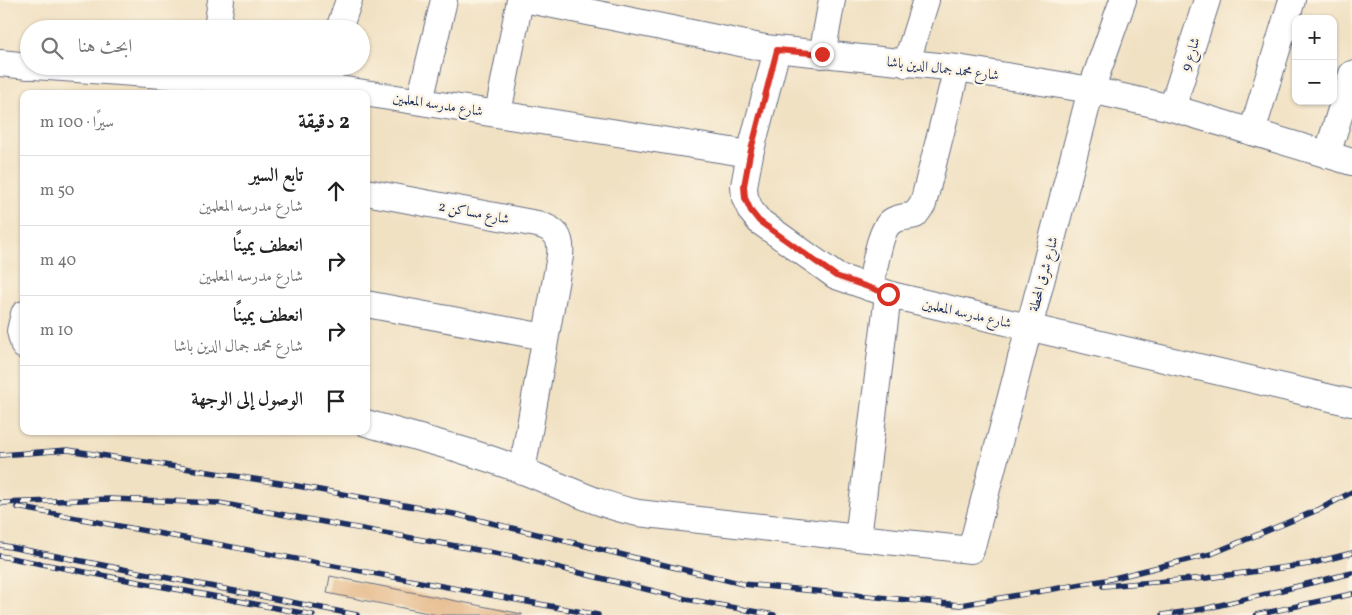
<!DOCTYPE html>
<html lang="ar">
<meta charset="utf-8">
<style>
:root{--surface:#fff;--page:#f6f6f6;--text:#222;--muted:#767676;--line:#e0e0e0}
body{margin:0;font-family:Vollkorn,Amiri,serif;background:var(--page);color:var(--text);direction:rtl}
.controls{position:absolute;right:15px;top:15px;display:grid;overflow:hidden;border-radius:10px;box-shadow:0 1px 4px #0004}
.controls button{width:45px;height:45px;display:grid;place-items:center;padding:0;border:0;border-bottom:1px solid var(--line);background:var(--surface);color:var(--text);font:25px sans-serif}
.stop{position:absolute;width:15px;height:15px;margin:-11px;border:4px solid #d93025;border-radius:50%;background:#fff}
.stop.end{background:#d93025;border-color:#fff;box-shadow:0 1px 5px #0008}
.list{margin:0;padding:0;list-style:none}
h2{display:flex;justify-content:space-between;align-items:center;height:65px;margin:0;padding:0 20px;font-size:21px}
h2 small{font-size:16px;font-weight:400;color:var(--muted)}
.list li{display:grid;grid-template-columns:32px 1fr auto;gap:15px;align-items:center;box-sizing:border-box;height:70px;padding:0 20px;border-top:1px solid var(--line)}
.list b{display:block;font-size:19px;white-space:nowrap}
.list p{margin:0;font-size:16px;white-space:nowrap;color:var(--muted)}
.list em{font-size:16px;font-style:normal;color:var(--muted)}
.icon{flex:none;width:28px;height:28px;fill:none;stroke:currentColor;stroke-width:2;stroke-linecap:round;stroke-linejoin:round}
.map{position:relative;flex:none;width:1352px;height:615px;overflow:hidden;direction:ltr}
.search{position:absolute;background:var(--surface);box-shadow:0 1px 4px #0004;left:20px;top:20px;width:350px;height:55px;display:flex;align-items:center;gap:12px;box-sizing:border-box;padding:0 18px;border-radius:28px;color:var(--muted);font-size:19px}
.panel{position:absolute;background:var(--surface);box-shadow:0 1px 4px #0004;left:20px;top:90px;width:350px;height:345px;border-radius:10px;direction:rtl}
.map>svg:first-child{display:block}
</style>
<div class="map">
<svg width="1352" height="615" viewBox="0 0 1352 615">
<rect width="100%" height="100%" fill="#fcf5e5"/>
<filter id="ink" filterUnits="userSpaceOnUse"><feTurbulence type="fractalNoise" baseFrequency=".02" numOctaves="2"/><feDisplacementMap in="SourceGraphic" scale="10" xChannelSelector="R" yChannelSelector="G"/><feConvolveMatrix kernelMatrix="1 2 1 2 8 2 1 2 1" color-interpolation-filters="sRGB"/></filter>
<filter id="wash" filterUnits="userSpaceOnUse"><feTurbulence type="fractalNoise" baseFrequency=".0096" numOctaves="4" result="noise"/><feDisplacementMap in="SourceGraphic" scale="20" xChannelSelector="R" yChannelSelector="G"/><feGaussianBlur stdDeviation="1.12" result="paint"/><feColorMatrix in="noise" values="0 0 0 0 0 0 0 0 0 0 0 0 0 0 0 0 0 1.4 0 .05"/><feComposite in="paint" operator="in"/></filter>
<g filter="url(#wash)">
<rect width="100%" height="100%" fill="#f1e1c3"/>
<g id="blocks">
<polygon fill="#e2b17e" points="330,576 522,614 522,615 438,615 327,593"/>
</g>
</g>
<g filter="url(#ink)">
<use href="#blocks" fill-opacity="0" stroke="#666d81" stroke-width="1"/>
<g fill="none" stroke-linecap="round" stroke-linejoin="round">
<defs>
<g id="street">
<polyline points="529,0 765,48 957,68 1091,90 1172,108 1352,162"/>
<polyline points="217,29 221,0"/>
<polyline points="339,29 349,0"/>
<polyline points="777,50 750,154 744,186 745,198 751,211 759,221 836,276 895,296 1352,403"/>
<polyline points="822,55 832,0"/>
<polyline points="0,63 29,66"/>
<polyline points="906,64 926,0"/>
<polyline points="34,66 320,86 750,154"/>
<polyline points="420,101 444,0"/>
<polyline points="1172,108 1207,0"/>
<polyline points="498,113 520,0"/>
<polyline points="1252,132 1292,0"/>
<polyline points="1327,155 1352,74"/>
<path d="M366 192 537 224C556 229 562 237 560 256L522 471"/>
<path d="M870 288C874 273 879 229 892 221 898 217 908 217 915 215L923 204 957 68"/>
<polyline points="366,304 545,337"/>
<polyline points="24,314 20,331 24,346"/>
<path d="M366 423C419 438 472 451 523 471 562 486 598 505 638 513L858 538 888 295"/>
<polyline points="858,538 971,550 1091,90 1123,0"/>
</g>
</defs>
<use href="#street" stroke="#666d81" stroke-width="28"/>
<use href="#street" stroke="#fff" stroke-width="26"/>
<defs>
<g id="rail">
<polyline points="0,455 68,450 286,484 454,514 743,584 960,605 1106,580 1211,554 1320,509 1352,492"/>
<polyline points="0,503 110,499 219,503 511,556 686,599 774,615"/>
<polyline points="17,507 598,615"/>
<polyline points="0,545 357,615"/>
<polyline points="0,556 313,615"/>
<polyline points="1103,586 1207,578 1309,564 1352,553"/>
<polyline points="1162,615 1204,609 1352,573"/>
<polyline points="1256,615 1352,594"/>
</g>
</defs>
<use href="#rail" stroke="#1b2f5e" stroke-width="5.5"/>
<use href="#rail" stroke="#fcf5e5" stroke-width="4" stroke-dasharray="11" stroke-linecap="butt"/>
</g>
</g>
<g fill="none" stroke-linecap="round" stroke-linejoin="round" filter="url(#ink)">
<polyline stroke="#d93025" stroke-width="6" points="822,54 777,50 750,154 744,186 745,198 751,211 759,221 836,276 888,294"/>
</g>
<g text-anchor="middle" stroke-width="5" stroke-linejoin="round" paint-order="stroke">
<g font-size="14" fill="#1b2f5e" stroke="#fcf5e5">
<text transform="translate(1190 54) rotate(-72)" y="5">شارع 9</text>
<text transform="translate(943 68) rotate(7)" y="5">شارع محمد جمال الدين باشا</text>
<text transform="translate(438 104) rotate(9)" y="5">شارع مدرسه المعلمين</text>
<text transform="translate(474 212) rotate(11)" y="5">شارع مساكن 2</text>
<text transform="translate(1043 274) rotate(-75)" y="5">شارع شرق المحطة</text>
<text transform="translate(967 313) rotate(13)" y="5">شارع مدرسه المعلمين</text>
</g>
</g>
</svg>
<div class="controls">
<button>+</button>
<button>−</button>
</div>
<div class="stop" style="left:888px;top:294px"></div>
<div class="stop end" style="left:822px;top:54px"></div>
<div class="search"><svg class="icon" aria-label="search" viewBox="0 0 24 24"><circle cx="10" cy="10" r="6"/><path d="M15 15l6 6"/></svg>ابحث هنا</div>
<section class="panel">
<h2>2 دقيقة<small>سيرًا · 100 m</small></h2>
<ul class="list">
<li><svg class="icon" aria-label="ahead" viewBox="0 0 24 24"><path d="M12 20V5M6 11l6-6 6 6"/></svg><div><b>تابع السير</b><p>شارع مدرسه المعلمين</p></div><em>50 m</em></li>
<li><svg class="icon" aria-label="right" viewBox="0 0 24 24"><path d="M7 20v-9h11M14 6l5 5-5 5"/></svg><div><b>انعطف يمينًا</b><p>شارع مدرسه المعلمين</p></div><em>40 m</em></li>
<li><svg class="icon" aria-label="right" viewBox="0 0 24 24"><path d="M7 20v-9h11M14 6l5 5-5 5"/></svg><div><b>انعطف يمينًا</b><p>شارع محمد جمال الدين باشا</p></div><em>10 m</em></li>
<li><svg class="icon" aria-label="arrive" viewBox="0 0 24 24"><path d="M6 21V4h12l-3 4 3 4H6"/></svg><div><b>الوصول إلى الوجهة</b></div></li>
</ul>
</section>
</div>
